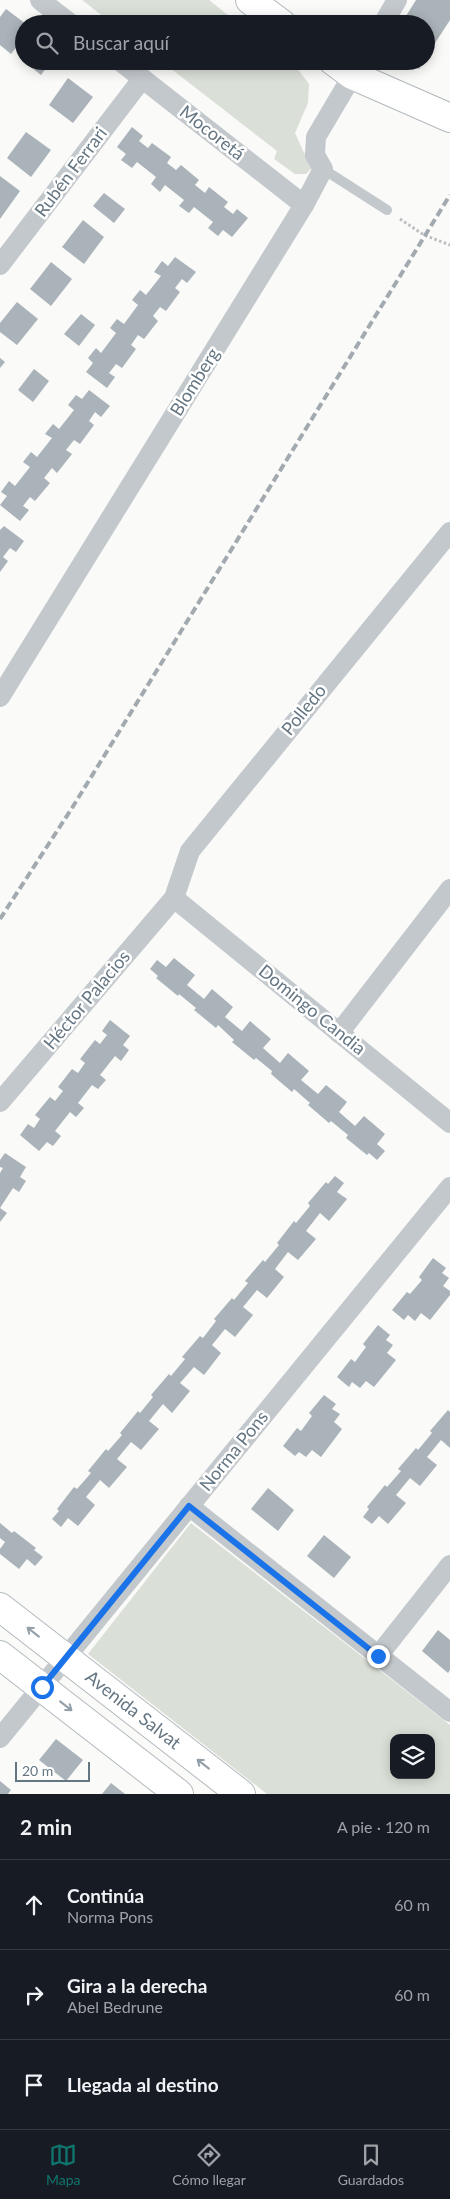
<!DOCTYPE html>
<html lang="es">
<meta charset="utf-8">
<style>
:root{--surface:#171b24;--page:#20242c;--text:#f1f3f6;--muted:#9ea1a6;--line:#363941;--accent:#0f766e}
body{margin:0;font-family:Lato,sans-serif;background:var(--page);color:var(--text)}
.controls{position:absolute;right:15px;bottom:15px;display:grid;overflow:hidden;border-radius:10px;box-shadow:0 2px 12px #0003}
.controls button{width:45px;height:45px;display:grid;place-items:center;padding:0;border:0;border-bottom:1px solid var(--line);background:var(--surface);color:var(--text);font:25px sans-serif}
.scale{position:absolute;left:15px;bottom:12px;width:75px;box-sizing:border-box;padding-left:5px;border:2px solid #657683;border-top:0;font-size:14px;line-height:18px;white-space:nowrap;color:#657683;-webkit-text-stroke:4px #fff;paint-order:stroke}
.stop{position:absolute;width:15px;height:15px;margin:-11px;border:4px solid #1a73e8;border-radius:50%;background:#fff}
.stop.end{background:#1a73e8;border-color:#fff;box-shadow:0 1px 5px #0008}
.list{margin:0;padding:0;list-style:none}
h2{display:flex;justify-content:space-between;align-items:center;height:65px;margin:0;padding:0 20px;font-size:21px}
h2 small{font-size:16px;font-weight:400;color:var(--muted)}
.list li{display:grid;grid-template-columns:32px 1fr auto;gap:15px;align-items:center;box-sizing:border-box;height:90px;padding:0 20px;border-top:1px solid var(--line)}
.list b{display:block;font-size:19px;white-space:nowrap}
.list p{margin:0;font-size:16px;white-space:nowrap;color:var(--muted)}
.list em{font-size:16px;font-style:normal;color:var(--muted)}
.icon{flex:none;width:28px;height:28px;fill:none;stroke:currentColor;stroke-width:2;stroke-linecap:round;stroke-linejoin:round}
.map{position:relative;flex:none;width:450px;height:1794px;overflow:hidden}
.search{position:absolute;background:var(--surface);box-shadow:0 2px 12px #0003;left:15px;right:15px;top:15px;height:55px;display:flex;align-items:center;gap:12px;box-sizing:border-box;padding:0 18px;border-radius:28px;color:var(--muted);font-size:19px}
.sheet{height:335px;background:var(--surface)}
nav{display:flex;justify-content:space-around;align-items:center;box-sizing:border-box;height:70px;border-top:1px solid var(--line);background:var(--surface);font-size:14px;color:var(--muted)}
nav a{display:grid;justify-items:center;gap:2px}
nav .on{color:var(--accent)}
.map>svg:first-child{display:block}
</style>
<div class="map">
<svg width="450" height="1794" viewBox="0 0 450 1794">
<rect width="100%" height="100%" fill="#fafaf8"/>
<g fill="#dadfd7" fill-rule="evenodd">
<polygon points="82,0 209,0 239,24 113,24"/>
<polygon points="161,61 288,61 296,67 309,84 308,103 295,133 303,151 314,166 306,174 295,174 274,159 277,151"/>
<path d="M191 1523 450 1725V1794H267L88 1654ZM394 1738H431V1775H394Z"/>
</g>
<g fill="#aab3b9">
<polygon points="416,0 450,0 450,20 426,57 426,24 401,24"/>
<polygon points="6,9 26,24 24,24 24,37 11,54 0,45 0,17"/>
<polygon points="31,61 51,61 41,75 28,65"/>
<polygon points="407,61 424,61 419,69"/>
<polygon points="68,78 93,97 73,123 49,105"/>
<polygon points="132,127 143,136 139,141 148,148 152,143 171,157 167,163 176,170 181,165 199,180 195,185 205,193 209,187 228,202 224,207 233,214 237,209 248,218 232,237 223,230 218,236 208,228 213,222 194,207 189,213 179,206 184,200 165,185 160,192 151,184 156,177 137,162 132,168 121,160 126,154 117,147"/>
<polygon points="26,132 51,150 31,177 7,158"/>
<polygon points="0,176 20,191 0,219"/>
<polygon points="104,193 125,209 114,223 93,206"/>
<polygon points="83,220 104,237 84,264 62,247"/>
<polygon points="175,257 196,272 187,283 182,279 175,288 180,292 166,311 160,307 153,316 158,321 144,339 138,335 131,345 136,349 122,368 116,364 109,373 115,377 107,388 86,372 93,363 88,358 96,348 101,353 116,333 110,328 117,319 124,324 138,305 132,300 140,290 146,295 161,276 154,272 162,261 168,266"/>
<polygon points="51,262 72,279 51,306 30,289"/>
<polygon points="17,302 38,319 17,345 0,332 0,323"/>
<polygon points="81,314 95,325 79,346 64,334"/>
<polygon points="0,358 5,362 0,368"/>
<polygon points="34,369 49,381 33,402 18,390"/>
<polygon points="89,390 110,406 101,417 95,412 89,421 94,425 80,444 74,440 66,450 72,454 57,473 52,468 44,478 50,483 35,501 30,497 23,506 29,510 20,521 0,505 7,496 1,492 9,481 15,486 30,467 23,462 31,452 37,457 52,438 45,434 53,424 59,429 74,410 68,405 76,395 82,399"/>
<polygon points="4,526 24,541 16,552 10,548 3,557 8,561 0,572 0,530"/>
<polygon points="174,958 195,975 187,985 204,999 212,989 233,1007 225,1017 242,1031 250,1021 271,1039 263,1048 280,1063 288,1053 309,1071 301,1080 318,1094 326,1085 347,1102 339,1112 355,1126 364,1116 385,1134 377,1144 385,1151 377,1160 369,1153 367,1155 346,1138 348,1135 331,1121 329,1123 308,1105 310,1103 294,1089 292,1092 271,1074 272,1071 256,1058 254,1060 232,1042 234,1040 218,1025 216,1028 194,1010 196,1008 179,994 178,996 156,978 158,976 150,969 157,960 166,967"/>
<polygon points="110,1020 130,1036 123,1045 129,1050 121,1061 115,1056 100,1075 106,1080 98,1089 92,1085 78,1103 84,1108 76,1117 70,1112 55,1131 61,1136 53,1146 47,1142 39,1151 20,1135 28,1124 34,1128 40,1119 35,1115 50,1097 55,1101 63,1091 58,1087 72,1069 78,1073 85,1063 80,1059 95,1040 100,1044 107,1035 102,1031"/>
<polygon points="5,1153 26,1167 20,1177 26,1181 19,1192 13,1188 0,1208 0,1173 3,1168 0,1167 0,1160"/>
<polygon points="335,1176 344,1183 337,1192 347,1199 329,1221 320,1213 306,1231 316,1239 298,1260 288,1252 275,1269 284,1277 267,1298 257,1290 243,1307 253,1315 235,1337 225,1329 212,1345 221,1353 204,1375 194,1367 180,1383 190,1391 172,1413 163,1404 149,1421 159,1429 141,1450 131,1442 117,1459 127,1467 109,1488 100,1480 86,1497 95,1505 78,1526 68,1518 61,1527 52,1519 59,1511 57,1509 74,1487 77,1489 91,1473 88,1471 106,1449 108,1451 122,1435 120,1433 138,1411 140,1413 153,1397 151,1395 169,1374 171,1376 185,1359 182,1357 200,1336 203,1338 216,1321 214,1319 232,1298 234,1300 248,1283 245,1281 263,1260 265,1262 279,1245 277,1243 294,1221 296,1223 310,1206 308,1203 326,1182 328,1184"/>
<polygon points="0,1208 7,1213 0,1222"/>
<polygon points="433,1258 446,1268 442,1273 449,1278 443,1286 450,1291 450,1295 430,1320 421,1313 415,1321 408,1315 404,1320 392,1310 407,1292 410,1294 422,1280 419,1277"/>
<polygon points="378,1325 390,1335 386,1340 393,1345 387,1353 396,1360 374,1387 366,1381 360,1388 352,1382 349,1387 337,1377 351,1359 355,1362 366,1347 363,1344"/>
<polygon points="324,1395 336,1404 332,1409 340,1414 334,1422 342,1429 321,1457 312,1450 306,1457 299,1452 295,1456 283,1446 297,1428 301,1431 312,1416 309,1413"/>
<polygon points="448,1410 450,1412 450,1448 441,1440 427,1457 437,1465 420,1486 410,1478 396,1495 406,1503 388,1524 379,1516 372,1524 363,1517 369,1509 367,1507 385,1485 387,1487 401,1471 398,1469 416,1448 418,1450 432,1433 430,1431"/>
<polygon points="268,1488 294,1510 278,1531 251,1509"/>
<polygon points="0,1523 12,1533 14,1531 36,1548 34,1550 43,1557 35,1566 27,1559 19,1569 0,1554 0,1549 5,1542 0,1538"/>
<polygon points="324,1535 351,1557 334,1578 307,1556"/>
<polygon points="438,1630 450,1640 450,1670 448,1673 422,1651"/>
<polygon points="56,1739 83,1760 66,1781 39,1760"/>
<polygon points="0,1781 11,1790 8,1794 0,1794"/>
<polygon points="111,1783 125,1794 102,1794"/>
</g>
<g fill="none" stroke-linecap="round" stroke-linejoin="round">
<defs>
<g id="secondary">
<polyline points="250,0 282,24"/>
<polyline points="333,61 352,75 450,118"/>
<polyline points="0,1607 241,1794"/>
<polyline points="0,1655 179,1794"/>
</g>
</defs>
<use href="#secondary" stroke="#b3babf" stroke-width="30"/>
<polyline stroke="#bbbfc2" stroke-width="3" stroke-dasharray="2.5 2.5" stroke-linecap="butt" points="400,219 424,235 450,245"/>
<polyline stroke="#c3c8cc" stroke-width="10" points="323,169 387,210"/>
<g stroke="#c3c8cc" stroke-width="20">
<polyline points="40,0 71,24"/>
<polyline points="383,24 397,0"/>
<polyline points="120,61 304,205"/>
<polyline points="0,265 142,79"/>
<polyline points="0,697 304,205 323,169 315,155 316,137 361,61"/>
<polyline points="174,898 450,1123"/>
<polyline points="339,1033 450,889"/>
<polyline points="0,1102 174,898 190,851 450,532"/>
<polyline points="189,1506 450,1712"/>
<polyline points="378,1656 450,1565"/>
<polyline points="0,1738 450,1187"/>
</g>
<use href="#secondary" stroke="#fff" stroke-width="28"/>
<polyline stroke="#a2aab0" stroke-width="4" stroke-dasharray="8 4" stroke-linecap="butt" points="0,919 72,808 450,195"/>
</g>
<defs><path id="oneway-shaft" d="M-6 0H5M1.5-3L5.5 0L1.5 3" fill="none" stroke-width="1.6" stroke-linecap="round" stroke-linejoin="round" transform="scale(1.25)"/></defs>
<g stroke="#939fa8">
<use href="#oneway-shaft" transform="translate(33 1632) rotate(-142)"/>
<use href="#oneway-shaft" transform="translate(66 1706) rotate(38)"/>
<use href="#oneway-shaft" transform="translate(203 1764) rotate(-142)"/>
</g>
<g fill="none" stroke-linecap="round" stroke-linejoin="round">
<polyline stroke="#1a73e8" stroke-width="6" points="42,1687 189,1506 378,1656"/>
</g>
<g text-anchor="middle" stroke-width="5" stroke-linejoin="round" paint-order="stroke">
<g font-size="18" fill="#657683" stroke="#fff">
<text transform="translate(212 133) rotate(38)" y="6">Mocoretá</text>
<text transform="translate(71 172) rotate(-53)" y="6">Rubén Ferrari</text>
<text transform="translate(195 382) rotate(-58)" y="6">Blomberg</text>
<text transform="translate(304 710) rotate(-51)" y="6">Polledo</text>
<text transform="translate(87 1000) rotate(-50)" y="6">Héctor Palacios</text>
<text transform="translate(312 1010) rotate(39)" y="6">Domingo Candia</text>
<text transform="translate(234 1451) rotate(-51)" y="6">Norma Pons</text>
<text transform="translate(133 1710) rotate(38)" y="6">Avenida Salvat</text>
</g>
</g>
</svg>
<div class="controls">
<button><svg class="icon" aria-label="layers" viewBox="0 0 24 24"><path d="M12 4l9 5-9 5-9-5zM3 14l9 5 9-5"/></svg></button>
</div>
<div class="scale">20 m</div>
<div class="stop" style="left:42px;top:1687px"></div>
<div class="stop end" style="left:378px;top:1656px"></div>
<div class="search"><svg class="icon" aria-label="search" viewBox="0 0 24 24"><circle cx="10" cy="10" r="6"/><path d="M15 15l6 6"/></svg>Buscar aquí</div>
</div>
<section class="sheet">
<h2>2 min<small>A pie · 120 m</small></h2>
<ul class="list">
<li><svg class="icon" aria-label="ahead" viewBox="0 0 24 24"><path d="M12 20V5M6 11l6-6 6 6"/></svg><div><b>Continúa</b><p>Norma Pons</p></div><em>60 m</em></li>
<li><svg class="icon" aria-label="right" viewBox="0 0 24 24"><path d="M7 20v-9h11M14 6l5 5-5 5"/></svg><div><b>Gira a la derecha</b><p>Abel Bedrune</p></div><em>60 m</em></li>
<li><svg class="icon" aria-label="arrive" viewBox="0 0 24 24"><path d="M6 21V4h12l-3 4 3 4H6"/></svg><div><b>Llegada al destino</b></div></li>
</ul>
</section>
<nav>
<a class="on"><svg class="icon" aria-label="map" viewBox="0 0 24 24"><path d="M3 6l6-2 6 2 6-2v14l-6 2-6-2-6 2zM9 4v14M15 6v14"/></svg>Mapa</a>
<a><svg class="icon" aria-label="directions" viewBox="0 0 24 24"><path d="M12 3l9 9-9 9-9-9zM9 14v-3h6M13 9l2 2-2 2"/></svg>Cómo llegar</a>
<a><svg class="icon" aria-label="saved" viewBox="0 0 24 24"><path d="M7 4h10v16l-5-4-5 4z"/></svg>Guardados</a>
</nav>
